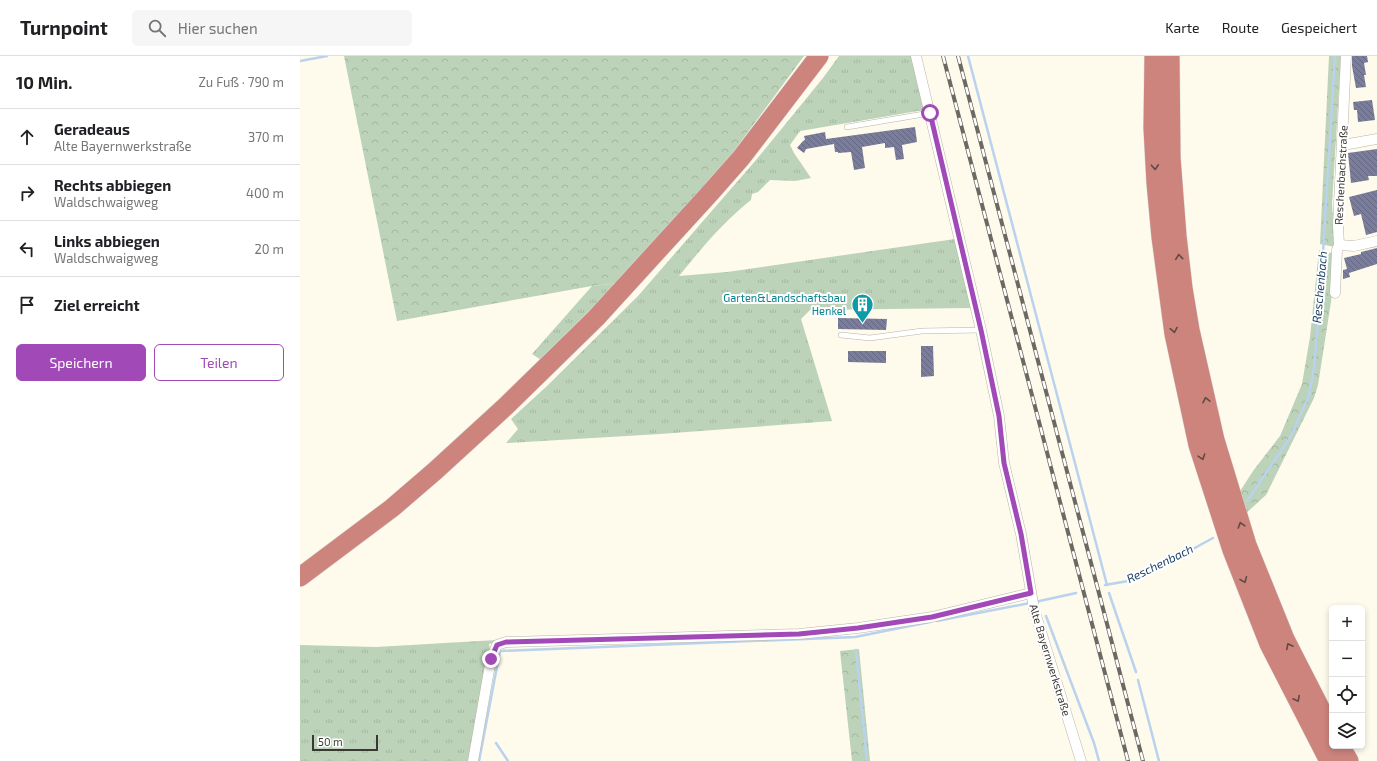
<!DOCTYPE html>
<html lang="de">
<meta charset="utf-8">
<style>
:root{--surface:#fff;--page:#f6f6f6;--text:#202124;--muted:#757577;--line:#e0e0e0;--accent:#a14ab7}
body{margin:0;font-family:"Exo 2",sans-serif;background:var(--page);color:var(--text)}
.controls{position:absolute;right:12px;bottom:12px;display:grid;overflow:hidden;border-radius:6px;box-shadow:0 2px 6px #0003}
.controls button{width:36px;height:36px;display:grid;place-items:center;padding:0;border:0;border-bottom:1px solid var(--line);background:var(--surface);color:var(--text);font:20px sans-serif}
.scale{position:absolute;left:12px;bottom:10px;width:66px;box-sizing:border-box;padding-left:4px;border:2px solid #3a3832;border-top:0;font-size:11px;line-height:14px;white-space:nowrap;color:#3a3832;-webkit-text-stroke:3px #fff;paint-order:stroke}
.stop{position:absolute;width:12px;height:12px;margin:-9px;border:3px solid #a14ab7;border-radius:50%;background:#fff}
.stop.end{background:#a14ab7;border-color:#fff;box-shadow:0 1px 4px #0008}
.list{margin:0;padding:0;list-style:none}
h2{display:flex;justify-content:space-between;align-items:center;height:52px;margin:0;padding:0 16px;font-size:17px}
h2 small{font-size:13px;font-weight:400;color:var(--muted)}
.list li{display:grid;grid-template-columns:26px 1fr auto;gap:12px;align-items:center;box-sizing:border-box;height:56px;padding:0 16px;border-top:1px solid var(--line)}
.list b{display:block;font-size:15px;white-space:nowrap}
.list p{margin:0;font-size:13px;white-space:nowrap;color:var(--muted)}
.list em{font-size:13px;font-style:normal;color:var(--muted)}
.actions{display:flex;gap:8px;padding:12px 16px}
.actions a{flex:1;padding:9px 0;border:1px solid var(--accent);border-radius:6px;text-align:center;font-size:14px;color:var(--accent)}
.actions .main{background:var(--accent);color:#fff}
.icon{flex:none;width:22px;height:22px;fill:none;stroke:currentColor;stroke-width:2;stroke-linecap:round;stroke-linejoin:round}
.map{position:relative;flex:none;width:1077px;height:705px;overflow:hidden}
header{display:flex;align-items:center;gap:24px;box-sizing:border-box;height:56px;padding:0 20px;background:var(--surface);border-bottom:1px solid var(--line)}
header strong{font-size:19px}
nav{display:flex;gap:22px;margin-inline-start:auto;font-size:14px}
.search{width:280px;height:36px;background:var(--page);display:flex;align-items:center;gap:10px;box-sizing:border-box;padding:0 14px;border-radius:6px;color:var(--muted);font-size:15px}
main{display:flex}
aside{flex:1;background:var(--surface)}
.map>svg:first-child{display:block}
</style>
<header>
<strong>Turnpoint</strong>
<div class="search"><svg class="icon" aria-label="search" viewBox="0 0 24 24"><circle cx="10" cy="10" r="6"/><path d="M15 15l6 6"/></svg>Hier suchen</div>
<nav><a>Karte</a><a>Route</a><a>Gespeichert</a></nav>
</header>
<main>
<aside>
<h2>10 Min.<small>Zu Fuß · 790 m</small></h2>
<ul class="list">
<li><svg class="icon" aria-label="ahead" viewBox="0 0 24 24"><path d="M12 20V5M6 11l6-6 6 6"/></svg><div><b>Geradeaus</b><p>Alte Bayernwerkstraße</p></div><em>370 m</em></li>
<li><svg class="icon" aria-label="right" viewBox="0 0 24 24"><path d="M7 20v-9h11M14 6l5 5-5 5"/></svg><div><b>Rechts abbiegen</b><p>Waldschwaigweg</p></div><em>400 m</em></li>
<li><svg class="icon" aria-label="left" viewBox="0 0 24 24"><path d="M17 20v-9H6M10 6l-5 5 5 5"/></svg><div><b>Links abbiegen</b><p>Waldschwaigweg</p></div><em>20 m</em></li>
<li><svg class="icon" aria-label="arrive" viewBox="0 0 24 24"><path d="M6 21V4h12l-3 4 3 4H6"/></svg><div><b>Ziel erreicht</b></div></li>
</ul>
<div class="actions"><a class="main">Speichern</a><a>Teilen</a></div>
</aside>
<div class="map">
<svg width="1077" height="705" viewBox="0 0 1077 705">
<defs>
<pattern id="grass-tufts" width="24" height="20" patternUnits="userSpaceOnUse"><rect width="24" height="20" fill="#bcd3b9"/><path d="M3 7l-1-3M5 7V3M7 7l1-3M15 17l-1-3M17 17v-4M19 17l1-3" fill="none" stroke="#a2b6a0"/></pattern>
<pattern id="forest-crowns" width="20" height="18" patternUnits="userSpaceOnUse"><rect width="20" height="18" fill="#bcd3b9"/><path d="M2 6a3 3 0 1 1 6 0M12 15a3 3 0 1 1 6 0" fill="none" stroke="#a2b6a0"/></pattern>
<pattern id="building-back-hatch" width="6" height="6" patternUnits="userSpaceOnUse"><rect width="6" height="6" fill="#7a7d9c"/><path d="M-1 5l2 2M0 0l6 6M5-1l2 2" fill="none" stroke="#656780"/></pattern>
</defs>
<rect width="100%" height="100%" fill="#fefaec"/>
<g fill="url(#grass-tufts)">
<path d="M539 0H612L624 54 500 75 490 89 494 97 511 122 495 125 470 124 458 136 452 138 451 144C423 166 401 193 379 220L427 216 655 183 671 252 510 254 501 263 532 365 360 378 206 387 218 373 211 363 247 330 338 240 456 104 523 22Z"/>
<polygon points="319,227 243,305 232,298 292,230"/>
<polygon points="197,584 196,586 189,588 190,594 169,705 0,705 0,589 76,591"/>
</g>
<g fill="url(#forest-crowns)">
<polygon points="44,0 504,0 434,95 406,129 319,227 292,230 97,265"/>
<polygon points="1029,0 1041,0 1032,148 1035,191 1020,188"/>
<polygon points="1019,194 1035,198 1031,246 1018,329 1014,342 966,439 944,459 937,440 953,415 980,380 1002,328 1010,281"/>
<polygon points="559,593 570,705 552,705 540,595"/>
</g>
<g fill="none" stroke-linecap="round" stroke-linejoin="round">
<g stroke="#b9d2ee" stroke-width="2.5">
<polyline points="668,0 807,529"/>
<polyline points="0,5 27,0"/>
<polyline points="947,445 990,382 1009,340 1014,311 1020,246 1035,0"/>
<polyline points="805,529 828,525 871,505 913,482"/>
<polyline points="809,537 836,616"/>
<polyline points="735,546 776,537"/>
<polyline points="746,560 794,687 799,705"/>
<polyline points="637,565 730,547"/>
<polyline points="556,594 567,705"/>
<polyline points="838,624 859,705"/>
<polyline points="196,687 208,705"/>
<polyline points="179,705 200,595 555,581 630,566"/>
</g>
</g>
<g fill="url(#building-back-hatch)">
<polygon points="1052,0 1067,0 1068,6 1064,7 1066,19 1064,19 1066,31 1056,32 1052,10"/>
<polygon points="1072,44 1075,64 1058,66 1057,54 1054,54 1053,46"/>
<polygon points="615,71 617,86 602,89 604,103 596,104 594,91 585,92 585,87 562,91 565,112 554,114 551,96 538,97 538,96 535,96 534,88 506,93 504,97 497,92 503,85 505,84 504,80 525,76 526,83"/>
<polygon points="1077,93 1077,120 1068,120 1069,124 1051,127 1048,97"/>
<polygon points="1077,134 1077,176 1066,179 1061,158 1054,160 1049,141"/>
<polygon points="1077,192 1077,208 1049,217 1050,221 1043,223 1043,214 1047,213 1044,202 1061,198 1061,196"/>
<polygon points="538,262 587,263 586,274 538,273"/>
<polygon points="621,290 633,290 634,320 621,321"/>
<polygon points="548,295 586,295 586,307 548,306"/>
</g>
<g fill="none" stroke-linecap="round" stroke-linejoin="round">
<defs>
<g id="lane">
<polyline points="547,71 630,57"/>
<polyline points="541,279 570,282 622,275 681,274"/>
</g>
<g id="street">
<polyline points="616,0 681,274 699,360 704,407 721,478 734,553 781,705"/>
<polyline points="1043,89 1077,83"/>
<polyline points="1039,189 1054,190 1077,185"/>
<polyline points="1035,237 1037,194 1039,189 1038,170 1046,0"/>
<polyline points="173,705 191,603 197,589 206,586 499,578 558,572 632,561 731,537"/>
</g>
<g id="highway">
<polyline points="854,0 853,72 856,127 861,181 874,278 898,389 932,494 969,588 1029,705"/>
<polyline points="870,0 871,102 877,180 883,232 890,274 915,384 947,489 985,583 1032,675"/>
<polyline points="0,521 92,452 135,415 206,350 296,262 411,136 441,102 519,0"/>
<polyline points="1040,690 1049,705"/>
</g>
</defs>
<use href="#lane" stroke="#b8b4a7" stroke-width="6"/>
<use href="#street" stroke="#b8b4a7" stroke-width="11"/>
<use href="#highway" stroke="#dcdbda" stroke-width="20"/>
<use href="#lane" stroke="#fff" stroke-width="5"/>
<use href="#street" stroke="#fff" stroke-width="10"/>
<use href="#highway" stroke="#cd847d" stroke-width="19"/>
<defs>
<g id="rail">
<polyline points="643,0 828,705"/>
<polyline points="658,0 843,705"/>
</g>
</defs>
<use href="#rail" stroke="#6b6961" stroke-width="4"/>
<use href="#rail" stroke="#fff" stroke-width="2.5" stroke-dasharray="8" stroke-linecap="butt"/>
</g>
<defs><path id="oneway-chevron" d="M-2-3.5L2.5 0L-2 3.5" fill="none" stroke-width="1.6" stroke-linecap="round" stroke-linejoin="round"/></defs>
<g stroke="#5f4b45">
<use href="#oneway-chevron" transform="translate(855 111) rotate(87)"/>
<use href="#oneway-chevron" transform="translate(879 201) rotate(-96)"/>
<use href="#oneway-chevron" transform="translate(874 274) rotate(80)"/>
<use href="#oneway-chevron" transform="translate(906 344) rotate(-102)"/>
<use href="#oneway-chevron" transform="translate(902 401) rotate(72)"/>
<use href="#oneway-chevron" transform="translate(941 469) rotate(-107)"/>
<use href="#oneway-chevron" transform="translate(944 524) rotate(68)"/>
<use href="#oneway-chevron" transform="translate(989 590) rotate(-117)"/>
<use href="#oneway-chevron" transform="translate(997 643) rotate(63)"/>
</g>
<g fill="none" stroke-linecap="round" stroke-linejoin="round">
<polyline stroke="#a14ab7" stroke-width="5" points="191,603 197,589 206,586 499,578 558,572 632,561 731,537 721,478 704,407 699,360 681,274 630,57"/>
</g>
<defs>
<symbol id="building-pin" viewBox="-11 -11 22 30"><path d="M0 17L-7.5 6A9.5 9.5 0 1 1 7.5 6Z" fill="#0f9aa8" stroke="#fff"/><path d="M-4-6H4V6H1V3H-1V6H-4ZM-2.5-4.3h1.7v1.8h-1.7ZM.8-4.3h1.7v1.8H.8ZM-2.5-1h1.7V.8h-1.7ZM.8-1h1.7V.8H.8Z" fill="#fff"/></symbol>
</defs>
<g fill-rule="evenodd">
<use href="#building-pin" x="550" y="236" width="25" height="34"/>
</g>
<g text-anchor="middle" stroke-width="4" stroke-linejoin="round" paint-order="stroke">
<g font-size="11" fill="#3a3832" stroke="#fff">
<text transform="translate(1041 119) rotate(-87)" y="4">Reschenbachstraße</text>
<text transform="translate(750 604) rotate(73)" y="4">Alte Bayernwerkstraße</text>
</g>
<g font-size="11" fill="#0d838f" stroke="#fff" text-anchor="end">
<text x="546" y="246">Garten&amp;Landschaftsbau<tspan x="546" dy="13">Henkel</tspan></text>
</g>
<g font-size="12" font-style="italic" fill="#1d4167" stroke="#fff">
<text transform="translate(1020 231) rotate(-85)" y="4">Reschenbach</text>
<text transform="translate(860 508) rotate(-26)" y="4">Reschenbach</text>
</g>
</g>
</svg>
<div class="controls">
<button>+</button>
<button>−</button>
<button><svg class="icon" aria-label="locate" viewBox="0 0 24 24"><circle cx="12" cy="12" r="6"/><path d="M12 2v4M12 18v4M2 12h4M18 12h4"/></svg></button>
<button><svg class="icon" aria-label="layers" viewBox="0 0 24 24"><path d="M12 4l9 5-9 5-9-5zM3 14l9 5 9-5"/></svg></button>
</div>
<div class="scale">50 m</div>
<div class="stop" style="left:630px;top:57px"></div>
<div class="stop end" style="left:191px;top:603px"></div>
</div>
</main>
